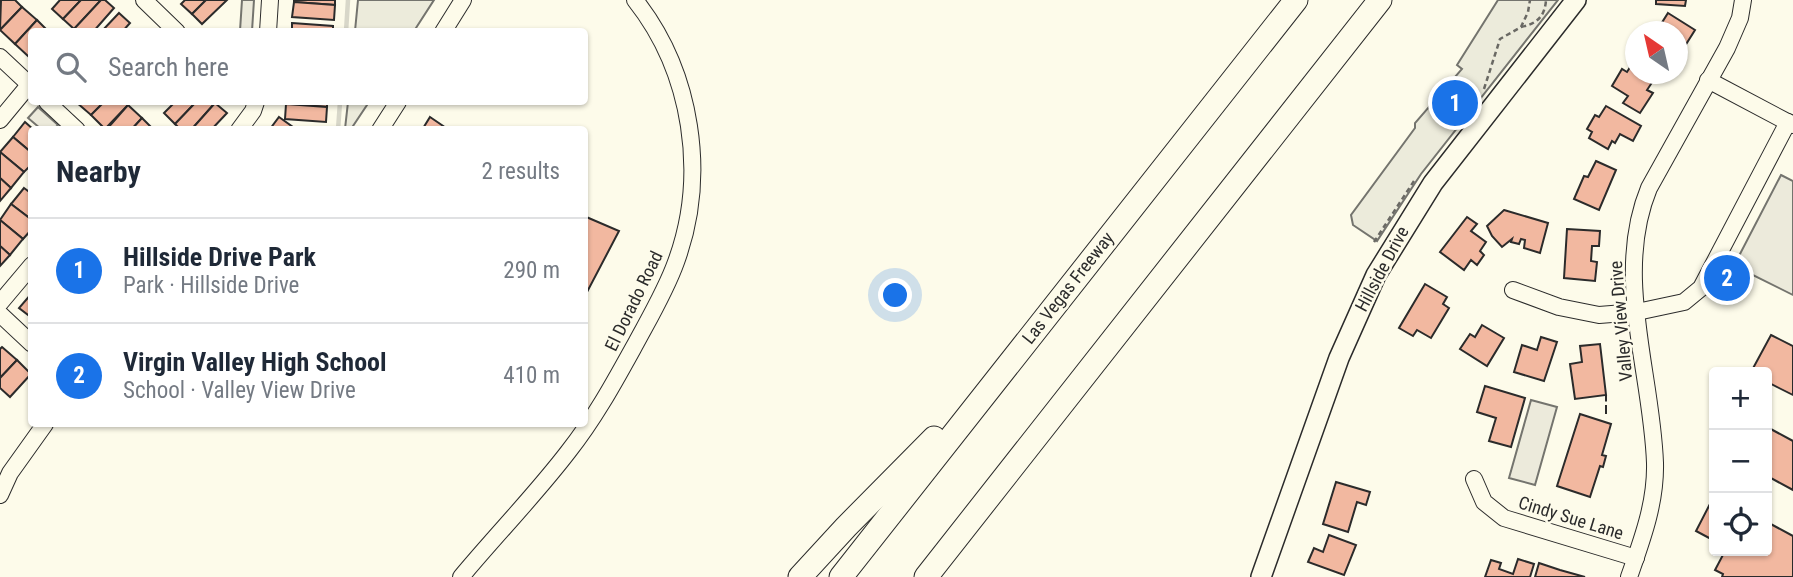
<!DOCTYPE html>
<meta charset="utf-8">
<style>
:root{--surface:#fff;--page:#f2f2f3;--text:#1f2937;--muted:#747a83;--line:#e0e1e3;--accent:#1a73e8}
body{margin:0;font-family:"Roboto Condensed",sans-serif;background:var(--page);color:var(--text)}
.controls{position:absolute;right:21px;bottom:21px;display:grid;overflow:hidden;border-radius:7px;box-shadow:0 2px 5px #0004}
.controls button{width:63px;height:63px;display:grid;place-items:center;padding:0;border:0;border-bottom:2px solid var(--line);background:var(--surface);color:var(--text);font:35px sans-serif}
.compass{position:absolute;left:1625px;top:21px;width:63px;height:63px;border-radius:50%;background:var(--surface);box-shadow:0 2px 5px #0004;rotate:326deg}
.you{position:absolute;left:896px;top:296px;width:24px;height:24px;margin:-18px;border:5px solid #fff;border-radius:50%;background:#1a73e8;box-shadow:0 0 0 10px #1a73e833}
.badge{display:grid;place-items:center;width:46px;height:46px;border-radius:50%;background:var(--accent);color:#fff;font-size:23px;font-weight:700}
.pin{position:absolute;translate:-50% -50%;border:4px solid #fff;box-shadow:0 2px 7px #0006}
.list{margin:0;padding:0;list-style:none}
h2{display:flex;justify-content:space-between;align-items:center;height:91px;margin:0;padding:0 28px;font-size:30px}
h2 small{font-size:23px;font-weight:400;color:var(--muted)}
.list li{display:grid;grid-template-columns:46px 1fr auto;gap:21px;align-items:center;box-sizing:border-box;height:105px;padding:0 28px;border-top:2px solid var(--line)}
.list b{display:block;font-size:26px;white-space:nowrap}
.list p{margin:0;font-size:23px;white-space:nowrap;color:var(--muted)}
.list em{font-size:23px;font-style:normal;color:var(--muted)}
.icon{flex:none;width:38px;height:38px;fill:none;stroke:currentColor;stroke-width:2;stroke-linecap:round;stroke-linejoin:round}
.map{position:relative;flex:none;width:1793px;height:577px;overflow:hidden}
.search{position:absolute;background:var(--surface);box-shadow:0 2px 5px #0004;left:28px;top:28px;width:560px;height:77px;display:flex;align-items:center;gap:18px;box-sizing:border-box;padding:0 24px;border-radius:7px;color:var(--muted);font-size:26px}
.panel{position:absolute;background:var(--surface);box-shadow:0 2px 5px #0004;left:28px;top:126px;width:560px;height:301px;border-radius:7px}
.map>svg:first-child{display:block}
</style>
<div class="map">
<svg width="1793" height="577" viewBox="0 0 1793 577">
<rect width="100%" height="100%" fill="#fdfbea"/>
<g fill="#ecebdb" stroke="#74746e" stroke-width="2">
<polygon points="358,0 434,0 414,31 355,31"/>
<polygon points="1498,0 1558,0 1421,174 1377,241 1353,225 1351,215 1415,128 1415,123 1462,69 1457,65"/>
<polygon points="348,102 369,102 351,129 345,129"/>
</g>
<g fill="#eceadb" stroke="#74746e" stroke-width="2">
<polygon points="242,0 254,0 252,31 240,31"/>
<polygon points="38,107 58,125 54,129 41,129 28,118"/>
<polygon points="1781,175 1793,181 1793,295 1753,275 1746,288 1727,279"/>
<polygon points="1531,400 1557,407 1535,485 1509,478"/>
</g>
<g fill="none" stroke-linecap="round" stroke-linejoin="round">
<g stroke="#d8d7c9" stroke-width="4.5">
<polyline points="346,32 348,0"/>
<polyline points="338,130 340,102"/>
</g>
</g>
<g fill="#f2b8a0" stroke="#2b2b2b" stroke-width="2">
<polygon points="1,0 15,0 22,7 0,30"/>
<polygon points="60,0 81,0 63,19 52,9"/>
<polygon points="81,0 101,0 74,29 63,19"/>
<polygon points="101,0 105,0 114,8 93,32 76,32 74,29"/>
<polygon points="185,0 206,0 192,14 181,4"/>
<polygon points="206,0 227,0 202,24 192,14"/>
<polygon points="294,0 335,0 335,5 294,2"/>
<polygon points="1656,0 1686,0 1685,6 1656,4"/>
<polygon points="294,2 335,5 334,20 292,17"/>
<polygon points="22,7 37,20 15,44 0,30"/>
<polygon points="119,13 130,23 122,32 101,32"/>
<polygon points="1668,13 1695,30 1678,57 1678,32 1656,32"/>
<polygon points="37,20 49,32 32,32 32,55 29,57 15,44"/>
<polygon points="292,23 333,26 333,32 292,32"/>
<polygon points="1634,61 1636,74 1657,75 1647,90 1653,93 1640,113 1623,103 1628,96 1612,86 1622,69 1627,72"/>
<polygon points="76,102 104,102 91,115"/>
<polygon points="104,102 125,102 128,105 105,129 91,115"/>
<polygon points="175,102 196,102 175,124 164,113"/>
<polygon points="196,102 215,103 191,130 181,130 175,124"/>
<polygon points="286,102 327,102 327,107 286,104"/>
<polygon points="215,103 227,113 211,130 191,130"/>
<polygon points="286,104 327,107 326,122 285,119"/>
<polygon points="128,105 142,118 131,130 106,130"/>
<polygon points="1606,106 1641,126 1633,141 1620,134 1615,143 1612,141 1608,149 1589,138 1592,132 1587,129 1595,115 1599,117"/>
<polygon points="279,117 297,130 270,129"/>
<polygon points="430,117 449,130 422,130"/>
<polygon points="142,118 154,130 131,130"/>
<polygon points="25,122 34,130 32,130 32,153 13,137"/>
<polygon points="13,137 32,153 32,164 24,172 0,152"/>
<polygon points="0,152 24,172 11,188 0,178"/>
<polygon points="1596,161 1616,170 1599,210 1574,199 1584,176 1588,177"/>
<polygon points="0,178 11,188 0,201"/>
<polygon points="24,188 32,194 32,220 11,204"/>
<polygon points="11,204 32,220 32,229 23,239 0,220"/>
<polygon points="1504,210 1548,223 1540,253 1524,248 1525,240 1521,239 1519,244 1511,242 1512,239 1502,247 1492,236 1487,226"/>
<polygon points="584,216 619,231 586,294 584,293"/>
<polygon points="1467,217 1477,224 1471,231 1486,242 1480,251 1484,255 1477,265 1471,260 1464,270 1440,252"/>
<polygon points="0,220 23,239 10,255 0,246"/>
<polygon points="1567,229 1600,231 1599,246 1592,246 1591,261 1597,262 1595,281 1564,278"/>
<polygon points="0,246 10,255 0,266"/>
<polygon points="1425,284 1447,297 1443,304 1449,308 1431,338 1417,330 1413,336 1399,328"/>
<polygon points="32,293 32,318 19,308"/>
<polygon points="1482,325 1504,338 1487,366 1460,349 1470,334 1475,337"/>
<polygon points="1771,335 1793,346 1793,395 1767,382 1767,372 1751,372"/>
<polygon points="1541,337 1557,342 1544,381 1514,372 1522,345 1537,350"/>
<polygon points="1600,344 1606,395 1575,399 1570,364 1582,362 1580,346"/>
<polygon points="2,347 17,360 0,378 0,349"/>
<polygon points="17,360 31,374 10,397 0,388 0,378"/>
<polygon points="1485,386 1525,398 1511,447 1489,441 1496,418 1477,412"/>
<polygon points="1580,414 1611,424 1602,455 1606,456 1603,467 1600,466 1590,497 1557,486"/>
<polygon points="1767,427 1793,441 1793,490 1767,476"/>
<polygon points="1336,482 1370,492 1366,505 1357,502 1348,532 1323,524"/>
<polygon points="1711,502 1714,504 1714,545 1711,544 1713,540 1696,531"/>
<polygon points="1767,522 1793,536 1793,577 1722,577 1723,574 1715,570 1725,551 1767,551"/>
<polygon points="1329,535 1356,545 1344,575 1308,562 1314,548 1323,552"/>
<polygon points="1518,559 1534,564 1530,577 1485,577 1491,560 1501,563 1499,569 1513,574"/>
<polygon points="1539,563 1560,570 1585,577 1535,577"/>
</g>
<g fill="none" stroke-linecap="round" stroke-linejoin="round">
<defs>
<g id="minor">
<polyline points="144,0 177,32"/>
<polyline points="268,32 270,0"/>
<polyline points="443,32 463,0"/>
<polyline points="0,57 32,87"/>
<polyline points="1708,80 1793,125"/>
<polyline points="47,102 77,130"/>
<polyline points="0,120 29,85"/>
<polyline points="239,130 253,111 256,102"/>
<polyline points="380,130 398,102"/>
<polyline points="1513,290 1559,307 1599,315 1637,312 1684,302 1701,288 1788,122"/>
<polyline points="0,303 32,265"/>
<polyline points="0,314 32,344"/>
<polyline points="1474,479 1484,502 1504,518 1636,558"/>
<polyline points="0,495 10,473 45,424"/>
<path d="M461 577C496 535 535 495 568 452 595 418 615 381 636 343 650 317 666 290 676 262 708 175 692 72 635 0"/>
<path d="M1629 577C1642 540 1656 503 1655 463 1652 373 1613 275 1649 188L1727 48 1740 18 1743 0"/>
</g>
<polyline id="major" points="1261,577 1339,358 1376,275 1433,183 1576,0"/>
<g id="highway">
<polyline points="800,577 846,527 934,438"/>
<polyline points="841,577 1296,0"/>
<polyline points="926,577 1380,0"/>
</g>
</defs>
<use href="#minor" stroke="#2b2b2b" stroke-width="18"/>
<use href="#major" stroke="#2b2b2b" stroke-width="22"/>
<use href="#highway" stroke="#2b2b2b" stroke-width="25"/>
<g stroke="#6a6964" stroke-width="2.5" stroke-dasharray="5 3.5" stroke-linecap="butt">
<path d="M1521 27C1537 24 1545 16 1546 0"/>
<polyline points="1484,89 1500,39 1521,27 1528,12 1530,0"/>
<polyline points="1374,242 1414,181"/>
</g>
<use href="#minor" stroke="#fdfbea" stroke-width="16"/>
<use href="#major" stroke="#fdfbea" stroke-width="19"/>
<use href="#highway" stroke="#fdfbea" stroke-width="23"/>
<polyline stroke="#2b2b2b" stroke-width="2" stroke-dasharray="9 3.5" stroke-linecap="butt" points="1606,414 1606,395"/>
</g>
<g text-anchor="middle" stroke-width="5" stroke-linejoin="round" paint-order="stroke">
<g font-size="18" fill="#2b2b2b" stroke="#fdfbea">
<text transform="translate(1382 269) rotate(-62)" y="6">Hillside Drive</text>
<text transform="translate(1068 288) rotate(-52)" y="6">Las Vegas Freeway</text>
<text transform="translate(634 301) rotate(-64)" y="6">El Dorado Road</text>
<text transform="translate(1621 321) rotate(-95)" y="6">Valley View Drive</text>
<text transform="translate(1571 518) rotate(17)" y="6">Cindy Sue Lane</text>
</g>
</g>
</svg>
<div class="controls">
<button>+</button>
<button>−</button>
<button><svg class="icon" aria-label="locate" viewBox="0 0 24 24"><circle cx="12" cy="12" r="6"/><path d="M12 2v4M12 18v4M2 12h4M18 12h4"/></svg></button>
</div>
<svg class="compass" viewBox="-18 -18 36 36"><path d="M0-13l5 13h-10z" fill="#e53935"/><path d="M0 13l5-13h-10z" fill="#747a83"/></svg>
<div class="you"></div>
<div class="pin badge" style="left:1455px;top:103px">1</div>
<div class="pin badge" style="left:1727px;top:278px">2</div>
<div class="search"><svg class="icon" aria-label="search" viewBox="0 0 24 24"><circle cx="10" cy="10" r="6"/><path d="M15 15l6 6"/></svg>Search here</div>
<section class="panel">
<h2>Nearby<small>2 results</small></h2>
<ul class="list">
<li><span class="badge">1</span><div><b>Hillside Drive Park</b><p>Park · Hillside Drive</p></div><em>290 m</em></li>
<li><span class="badge">2</span><div><b>Virgin Valley High School</b><p>School · Valley View Drive</p></div><em>410 m</em></li>
</ul>
</section>
</div>
